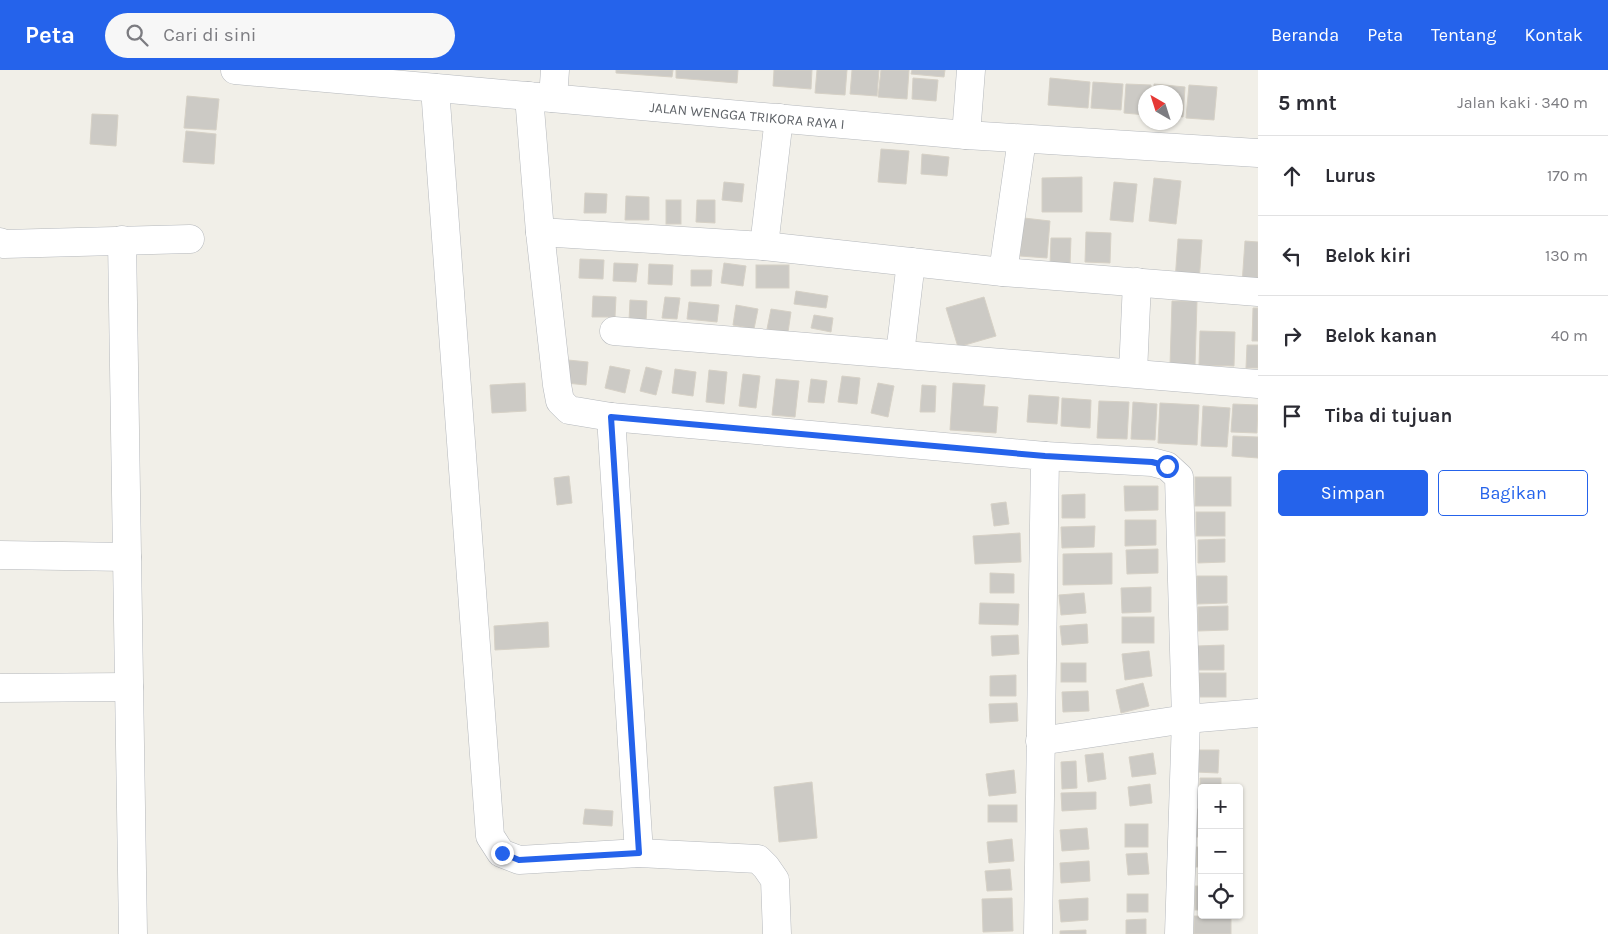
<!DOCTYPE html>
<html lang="id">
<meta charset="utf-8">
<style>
:root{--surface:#fff;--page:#f7f7f7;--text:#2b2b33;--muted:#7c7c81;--line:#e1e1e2;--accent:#2563eb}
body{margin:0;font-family:Karla,sans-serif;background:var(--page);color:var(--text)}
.controls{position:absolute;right:15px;bottom:15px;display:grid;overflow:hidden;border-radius:5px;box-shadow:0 1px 4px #0004}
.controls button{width:45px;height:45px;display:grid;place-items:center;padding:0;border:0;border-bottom:1px solid var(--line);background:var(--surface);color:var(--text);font:25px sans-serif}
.compass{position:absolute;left:1138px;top:15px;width:45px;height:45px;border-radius:50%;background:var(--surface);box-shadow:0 1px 4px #0004;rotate:321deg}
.stop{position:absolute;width:15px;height:15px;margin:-11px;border:4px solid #2563eb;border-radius:50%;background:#fff}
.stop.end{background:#2563eb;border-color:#fff;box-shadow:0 1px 5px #0008}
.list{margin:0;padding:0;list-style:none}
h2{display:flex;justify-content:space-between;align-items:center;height:65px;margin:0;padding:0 20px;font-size:21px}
h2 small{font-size:16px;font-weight:400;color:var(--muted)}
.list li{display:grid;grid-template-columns:32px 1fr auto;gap:15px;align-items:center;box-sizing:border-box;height:80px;padding:0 20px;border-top:1px solid var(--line)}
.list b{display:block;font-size:19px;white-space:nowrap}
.list em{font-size:16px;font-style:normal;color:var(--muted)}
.actions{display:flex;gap:10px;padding:15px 20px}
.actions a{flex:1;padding:11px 0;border:1px solid var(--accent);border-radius:5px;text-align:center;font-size:18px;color:var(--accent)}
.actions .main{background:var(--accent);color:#fff}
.icon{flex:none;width:28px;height:28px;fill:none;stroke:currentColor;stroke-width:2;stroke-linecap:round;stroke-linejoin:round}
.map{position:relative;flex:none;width:1258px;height:864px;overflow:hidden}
header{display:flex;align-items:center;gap:30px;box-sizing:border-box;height:70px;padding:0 25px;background:var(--accent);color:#fff}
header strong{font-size:24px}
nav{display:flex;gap:28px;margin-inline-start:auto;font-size:18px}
.search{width:350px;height:45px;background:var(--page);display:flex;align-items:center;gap:12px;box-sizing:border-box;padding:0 18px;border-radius:28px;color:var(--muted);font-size:19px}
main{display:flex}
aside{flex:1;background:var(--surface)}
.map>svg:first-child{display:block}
</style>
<header>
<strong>Peta</strong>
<div class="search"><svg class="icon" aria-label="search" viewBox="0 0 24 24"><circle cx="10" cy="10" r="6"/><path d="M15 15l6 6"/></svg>Cari di sini</div>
<nav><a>Beranda</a><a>Peta</a><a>Tentang</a><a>Kontak</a></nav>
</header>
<main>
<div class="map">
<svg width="1258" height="864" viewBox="0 0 1258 864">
<rect width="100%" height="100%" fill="#f1efe8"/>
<g fill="#cccac5" stroke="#d6d1c6">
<polygon points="616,0 673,0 672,7 616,3"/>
<polygon points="676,0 738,0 737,13 676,8"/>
<polygon points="774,0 812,0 811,19 773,16"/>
<polygon points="817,0 847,0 845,25 815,23"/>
<polygon points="852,0 879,0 877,26 850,24"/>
<polygon points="881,0 909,0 907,29 878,27"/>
<polygon points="912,0 945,0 944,7 911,4"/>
<polygon points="913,8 938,10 936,31 912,29"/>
<polygon points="1050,8 1090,12 1088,38 1048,35"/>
<polygon points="1093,12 1123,14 1121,40 1091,38"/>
<polygon points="1126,14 1151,15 1151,22 1146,22 1146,45 1124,43"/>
<polygon points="1154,14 1185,17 1183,47 1176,46 1176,22 1154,22"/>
<polygon points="1189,15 1217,17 1214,50 1186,48"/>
<polygon points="187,26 219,29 216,60 184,58"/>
<polygon points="92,44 118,45 116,76 90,74"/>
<polygon points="186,61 216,64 214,94 183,92"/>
<polygon points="881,79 909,81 906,114 878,112"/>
<polygon points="922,84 949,87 947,106 921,104"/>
<polygon points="1082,107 1082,142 1042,142 1042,108"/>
<polygon points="1154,108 1181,111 1176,154 1149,151"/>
<polygon points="724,112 744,114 742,132 722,130"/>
<polygon points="1114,112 1137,114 1133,152 1110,150"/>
<polygon points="585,123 607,124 606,143 584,143"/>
<polygon points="626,126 649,127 649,150 625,150"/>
<rect x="666" y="130" width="15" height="24"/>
<polygon points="697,130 715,130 715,153 696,152"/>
<polygon points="1024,148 1050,151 1047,188 1020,186"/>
<polygon points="1086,162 1111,163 1110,193 1085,192"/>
<polygon points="1051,168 1071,168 1070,196 1050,195"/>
<polygon points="1178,169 1202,170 1199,213 1175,211"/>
<polygon points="1245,171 1258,172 1258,215 1242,214"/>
<polygon points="580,189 604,190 603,209 579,208"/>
<polygon points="614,193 638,194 636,212 613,211"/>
<polygon points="724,193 746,196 743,216 721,213"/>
<polygon points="649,194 673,195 672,215 648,214"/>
<rect x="756" y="195" width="33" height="23"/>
<polygon points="691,200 712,200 711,216 691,216"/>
<polygon points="796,221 828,226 826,238 794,234"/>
<polygon points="593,226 616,227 615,247 592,247"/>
<polygon points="665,227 680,228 677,249 662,248"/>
<polygon points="984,227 996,266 958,277 946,238"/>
<polygon points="630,230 647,231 646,252 629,251"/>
<polygon points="1172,231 1197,231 1195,296 1170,295"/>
<polygon points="689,232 719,235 717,252 687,249"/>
<polygon points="736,235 758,239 754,259 733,255"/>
<polygon points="1253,238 1258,238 1258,271 1252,271"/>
<polygon points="771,239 791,242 788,262 767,259"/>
<polygon points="814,245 833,248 831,262 811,258"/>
<polygon points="1200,261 1235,262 1234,296 1199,295"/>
<polygon points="1247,275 1258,275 1258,298 1246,298"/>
<polygon points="568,290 588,292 586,315 566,313"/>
<polygon points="610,296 630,300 625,323 605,318"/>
<polygon points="646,297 662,301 656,325 640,321"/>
<polygon points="675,299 696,302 693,326 672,323"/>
<polygon points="709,300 727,302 724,334 706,332"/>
<polygon points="743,304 760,306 756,338 739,336"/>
<polygon points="842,306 860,308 857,334 838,332"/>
<polygon points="776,309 799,311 795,347 772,345"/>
<polygon points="811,309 827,311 824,333 808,332"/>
<polygon points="525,313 526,341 492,343 490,315"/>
<polygon points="878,313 894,316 888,347 871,343"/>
<polygon points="953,313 985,315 983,336 998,337 996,363 950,360"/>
<polygon points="922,315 936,316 935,342 920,342"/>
<polygon points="1029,325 1059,327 1057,354 1027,352"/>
<polygon points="1062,328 1091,330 1090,358 1061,356"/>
<polygon points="1099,331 1129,332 1127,369 1097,368"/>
<polygon points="1133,332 1157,334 1155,370 1131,369"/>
<polygon points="1160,333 1199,335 1197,375 1158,373"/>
<polygon points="1233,334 1258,335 1257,363 1231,362"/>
<polygon points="1203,336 1230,338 1227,377 1201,376"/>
<polygon points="1233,366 1258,367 1258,388 1232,386"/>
<polygon points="569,406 572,433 557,435 554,408"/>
<rect x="1195" y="407" width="36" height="29"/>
<polygon points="1124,416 1158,416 1158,440 1125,441"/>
<polygon points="1085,424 1085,448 1062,448 1062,425"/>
<polygon points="1006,432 1009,454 994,456 991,434"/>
<rect x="1196" y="442" width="29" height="24"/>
<polygon points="1125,450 1156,450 1156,475 1125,476"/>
<polygon points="1095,456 1094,477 1062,478 1061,457"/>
<polygon points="1020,463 1021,492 975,494 973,466"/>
<polygon points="1225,469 1225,492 1198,493 1198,470"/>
<polygon points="1158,479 1158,503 1127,504 1126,480"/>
<polygon points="1112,483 1112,514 1063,515 1063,484"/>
<polygon points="990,503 1014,504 1014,523 990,523"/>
<polygon points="1197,506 1227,506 1227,533 1197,534"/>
<polygon points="1151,517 1151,542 1122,543 1121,518"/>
<polygon points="1084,523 1086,543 1061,545 1059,525"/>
<polygon points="980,533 1019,534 1018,555 979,554"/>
<polygon points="1228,536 1228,560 1198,561 1198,537"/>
<rect x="1122" y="547" width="32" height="26"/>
<polygon points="548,552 549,577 495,580 494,556"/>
<polygon points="1087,554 1088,573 1062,575 1060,556"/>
<polygon points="1018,565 1019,584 992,586 991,566"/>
<polygon points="1224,575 1224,600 1197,600 1197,576"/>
<polygon points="1149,581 1152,606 1125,610 1122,584"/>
<rect x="1061" y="593" width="25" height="19"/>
<rect x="1199" y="603" width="27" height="24"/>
<polygon points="1016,605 1016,626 990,626 990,606"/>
<polygon points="1143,613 1149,636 1121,643 1116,620"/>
<polygon points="1088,621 1089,641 1063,642 1062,622"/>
<polygon points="1017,633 1018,651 990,653 989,634"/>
<polygon points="1197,680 1219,680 1218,703 1196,702"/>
<polygon points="1103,683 1106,709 1088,712 1085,685"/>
<polygon points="1153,683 1156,704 1132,707 1129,687"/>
<polygon points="1076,691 1077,718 1062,719 1061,692"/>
<polygon points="1014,700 1016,723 989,726 986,704"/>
<polygon points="1200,708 1221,708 1221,718 1202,718 1202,729 1200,729"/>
<polygon points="812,712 817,768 779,772 774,717"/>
<polygon points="1150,714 1152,733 1130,736 1128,717"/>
<polygon points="1096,722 1096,739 1062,741 1061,723"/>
<rect x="988" y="735" width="29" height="17"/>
<polygon points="585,739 613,741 612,756 583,754"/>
<polygon points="1195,739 1202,739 1202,767 1196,767"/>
<rect x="1125" y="754" width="23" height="23"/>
<polygon points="1087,758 1089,779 1062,781 1060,760"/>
<polygon points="1012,769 1014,791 989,793 987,772"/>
<rect x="1196" y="777" width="6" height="20"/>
<polygon points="1147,783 1149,804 1128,805 1126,784"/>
<polygon points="1089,791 1090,811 1061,813 1060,793"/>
<polygon points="1010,799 1012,820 987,821 985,801"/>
<rect x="1195" y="816" width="7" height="24"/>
<rect x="1127" y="824" width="21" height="18"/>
<polygon points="1012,828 1013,861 983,862 982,829"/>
<polygon points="1088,828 1088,850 1061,852 1059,830"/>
<polygon points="1194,846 1231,847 1231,864 1194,864"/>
<polygon points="1146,849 1146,864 1126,864 1126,850"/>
<polygon points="1086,860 1086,864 1060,864 1060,861"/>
</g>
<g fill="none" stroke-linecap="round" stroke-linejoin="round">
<defs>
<g id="minor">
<path id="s1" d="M235 0 966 65 1258 83"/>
<polyline points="435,18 490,766 501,783 519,790 639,783 758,789 766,797 775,810 777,864"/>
<polyline points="529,26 540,162 557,315 560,331 569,340 611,347 1045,386 1038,864"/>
<polyline points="553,28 555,0"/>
<polyline points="966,65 971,0"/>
<polyline points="540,162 764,176 1003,202 1258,222"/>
<polyline points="122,170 133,864"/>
<polyline points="0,172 4,174 190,169"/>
<polyline points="764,176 779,48"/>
<polyline points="1003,202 1022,69"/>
<polyline points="614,261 1258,314"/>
<polyline points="900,284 911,192"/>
<polyline points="1133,303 1137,212"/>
<polyline points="611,347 639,783"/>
<polyline points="1045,386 1152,392 1167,396 1179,407 1186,649 1179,864"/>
<polyline points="0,485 127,487"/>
<polyline points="0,618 129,617"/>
<polyline points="1040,671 1186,649 1258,643"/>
</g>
</defs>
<use href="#minor" stroke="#b5b8bc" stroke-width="29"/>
<use href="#minor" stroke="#fff" stroke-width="28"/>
</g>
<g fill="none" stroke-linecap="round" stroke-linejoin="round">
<polyline stroke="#2563eb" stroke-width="6" points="502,783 519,790 639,783 611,347 1045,386 1152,392 1167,396"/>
</g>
<g text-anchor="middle" stroke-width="4.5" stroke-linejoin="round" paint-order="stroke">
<g font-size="14" fill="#5f6368" stroke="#fff">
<text dy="5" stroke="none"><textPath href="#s1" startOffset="514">JALAN WENGGA TRIKORA RAYA I</textPath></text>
</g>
</g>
</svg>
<div class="controls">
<button>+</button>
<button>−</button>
<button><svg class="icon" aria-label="locate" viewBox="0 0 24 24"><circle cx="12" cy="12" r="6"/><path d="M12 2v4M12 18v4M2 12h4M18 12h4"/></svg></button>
</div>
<svg class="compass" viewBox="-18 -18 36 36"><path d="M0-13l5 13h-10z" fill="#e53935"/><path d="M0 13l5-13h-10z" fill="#7c7c81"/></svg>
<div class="stop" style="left:1167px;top:396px"></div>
<div class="stop end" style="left:502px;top:783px"></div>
</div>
<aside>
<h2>5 mnt<small>Jalan kaki · 340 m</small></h2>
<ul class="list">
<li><svg class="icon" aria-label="ahead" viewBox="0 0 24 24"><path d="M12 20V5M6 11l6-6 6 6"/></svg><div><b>Lurus</b></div><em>170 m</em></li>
<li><svg class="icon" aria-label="left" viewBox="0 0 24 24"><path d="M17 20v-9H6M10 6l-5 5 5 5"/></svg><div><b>Belok kiri</b></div><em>130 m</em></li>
<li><svg class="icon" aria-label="right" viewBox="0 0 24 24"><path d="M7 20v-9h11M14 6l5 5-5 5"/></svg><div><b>Belok kanan</b></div><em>40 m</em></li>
<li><svg class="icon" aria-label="arrive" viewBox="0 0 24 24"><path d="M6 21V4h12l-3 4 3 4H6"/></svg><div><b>Tiba di tujuan</b></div></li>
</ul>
<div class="actions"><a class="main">Simpan</a><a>Bagikan</a></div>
</aside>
</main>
